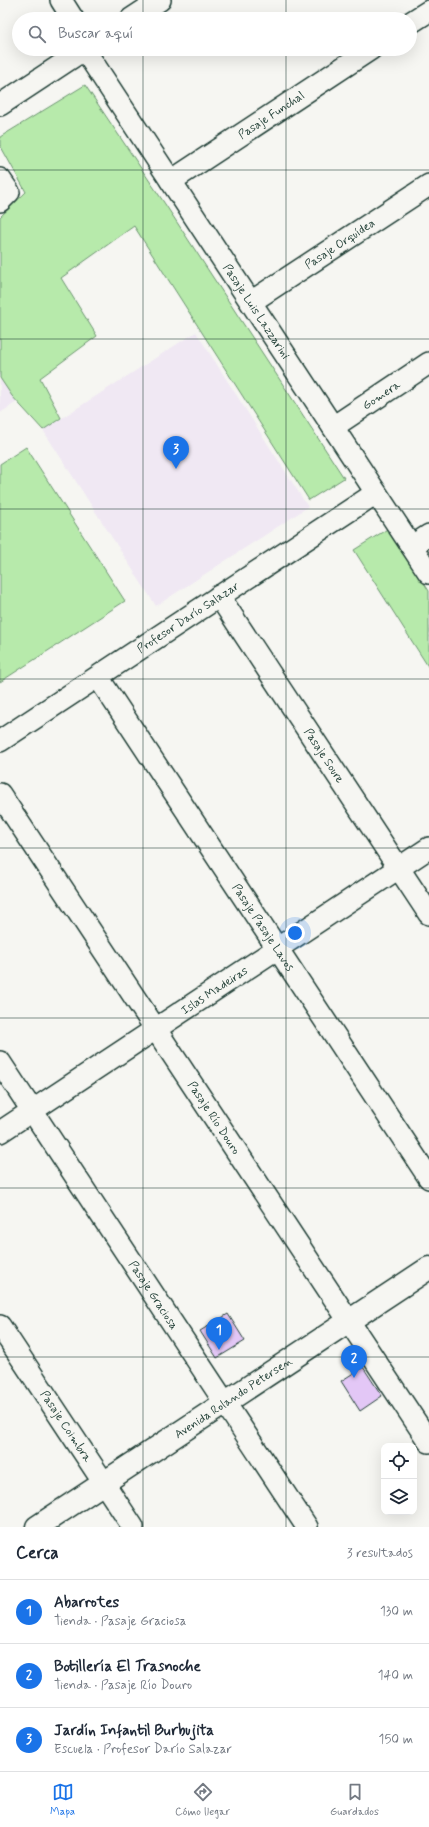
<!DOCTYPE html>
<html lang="es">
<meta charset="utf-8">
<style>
:root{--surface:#fff;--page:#f2f2f3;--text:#1f2937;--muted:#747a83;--line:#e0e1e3;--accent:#1a73e8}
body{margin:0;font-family:Mynerve,sans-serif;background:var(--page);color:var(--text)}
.controls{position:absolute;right:12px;bottom:12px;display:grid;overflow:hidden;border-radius:8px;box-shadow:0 4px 16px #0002}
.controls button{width:36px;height:36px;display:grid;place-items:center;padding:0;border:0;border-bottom:1px solid var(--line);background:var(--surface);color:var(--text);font:20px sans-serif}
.you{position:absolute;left:295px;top:933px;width:14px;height:14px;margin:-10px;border:3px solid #fff;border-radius:50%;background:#1a73e8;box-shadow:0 0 0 6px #1a73e833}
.badge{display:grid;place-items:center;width:26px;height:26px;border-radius:50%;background:var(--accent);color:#fff;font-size:13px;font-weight:700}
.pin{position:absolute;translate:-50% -33px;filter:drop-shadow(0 1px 2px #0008)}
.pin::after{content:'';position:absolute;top:21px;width:14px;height:12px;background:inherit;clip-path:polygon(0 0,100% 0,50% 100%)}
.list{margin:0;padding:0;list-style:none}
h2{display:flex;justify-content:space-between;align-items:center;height:52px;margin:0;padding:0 16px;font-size:17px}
h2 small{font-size:13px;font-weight:400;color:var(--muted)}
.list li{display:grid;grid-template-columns:26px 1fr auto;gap:12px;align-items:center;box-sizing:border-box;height:64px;padding:0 16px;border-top:1px solid var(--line)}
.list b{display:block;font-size:15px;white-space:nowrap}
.list p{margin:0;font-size:13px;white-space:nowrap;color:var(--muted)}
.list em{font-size:13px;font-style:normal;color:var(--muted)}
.icon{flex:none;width:22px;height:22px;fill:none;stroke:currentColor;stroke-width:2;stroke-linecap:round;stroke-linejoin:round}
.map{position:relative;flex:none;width:429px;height:1527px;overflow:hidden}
.search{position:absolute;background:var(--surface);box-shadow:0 4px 16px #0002;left:12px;right:12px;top:12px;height:44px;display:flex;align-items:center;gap:10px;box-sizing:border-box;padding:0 14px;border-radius:22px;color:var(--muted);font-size:15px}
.sheet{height:244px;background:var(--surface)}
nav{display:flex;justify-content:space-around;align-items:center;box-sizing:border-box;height:56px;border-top:1px solid var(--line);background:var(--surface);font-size:11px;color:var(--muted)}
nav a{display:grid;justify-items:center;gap:2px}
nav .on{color:var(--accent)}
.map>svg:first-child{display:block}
</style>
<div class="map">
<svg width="429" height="1527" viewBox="0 0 429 1527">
<rect width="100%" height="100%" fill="#f6f6f2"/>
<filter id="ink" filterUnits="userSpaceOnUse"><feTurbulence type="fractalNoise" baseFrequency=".025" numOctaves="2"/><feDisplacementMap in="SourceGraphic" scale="8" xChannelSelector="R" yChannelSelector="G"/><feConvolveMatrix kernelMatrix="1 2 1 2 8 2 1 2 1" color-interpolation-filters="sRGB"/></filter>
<g filter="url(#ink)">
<g fill="#f0e8f3">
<polygon points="196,332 308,507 156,606 43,430"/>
<polygon points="0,377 17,402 0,413"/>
</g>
<g fill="#b7eaab" stroke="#6b9470">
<polygon points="85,85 165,204 344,478 309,500 134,226 61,278 97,336 40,378 61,418 43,430 12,396 0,378 0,217 26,192 0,145 0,137"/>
<polygon points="26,447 125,601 0,682 0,464"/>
<polygon points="389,528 429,591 429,668 354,550"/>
</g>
<g fill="#e3c7f6" stroke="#1f3d34">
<polygon points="228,1314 245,1341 217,1358 200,1331"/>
<polygon points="363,1367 382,1396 360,1411 341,1381"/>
</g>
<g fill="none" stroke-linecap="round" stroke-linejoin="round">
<defs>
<g id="street">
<polyline points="61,0 73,19"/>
<polyline points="131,19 160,0"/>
<polyline points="410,23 429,11"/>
<path id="s1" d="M84 49 429 573"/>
<polyline points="0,105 85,49"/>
<polyline points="0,179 9,192 0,201"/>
<path id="s2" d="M171 181 371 49"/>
<path id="s3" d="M251 302 429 185"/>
<path id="s4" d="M333 427 429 363"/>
<polyline points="412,546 429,535"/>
<path id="s5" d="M219 596 429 914"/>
<path id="s6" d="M98 677 429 1178"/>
<path id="s7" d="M0 741 376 493"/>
<path id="s8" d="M0 794 429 1442"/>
<path id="s9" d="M0 1062 307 1527"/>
<path id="s10" d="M0 1132 429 848"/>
<path id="s11" d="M0 1326 133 1527"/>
</g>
<g id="secondary">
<path id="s12" d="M37 1527 429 1268"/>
</g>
</defs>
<use href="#street" stroke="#1f3d34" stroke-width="24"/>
<use href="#secondary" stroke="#1f3d34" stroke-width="25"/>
<use href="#street" stroke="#f6f6f2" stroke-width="21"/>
<use href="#secondary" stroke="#f6f6f2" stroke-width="22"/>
</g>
</g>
<path fill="none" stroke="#1f3d34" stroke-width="1" stroke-opacity="0.55" d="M143 0V19M286 0V19M143 49V1527M286 49V1527M0 170H429M0 339H429M0 509H429M0 679H429M0 848H429M0 1018H429M0 1188H429M0 1357H429"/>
<g text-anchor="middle" stroke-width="3.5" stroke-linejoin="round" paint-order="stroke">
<g font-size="12" fill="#1f3d34" stroke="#f6f6f2">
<text dy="4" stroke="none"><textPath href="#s2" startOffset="120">Pasaje Funchal</textPath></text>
<text dy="4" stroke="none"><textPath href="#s3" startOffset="106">Pasaje Orquídea</textPath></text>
<text dy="4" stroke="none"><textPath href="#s1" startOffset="314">Pasaje Luis Lazzarini</textPath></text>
<text dy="4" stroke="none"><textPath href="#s4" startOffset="58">Gomera</textPath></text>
<text dy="4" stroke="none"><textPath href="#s7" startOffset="225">Profesor Darío Salazar</textPath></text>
<text dy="4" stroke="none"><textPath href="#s5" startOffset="191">Pasaje Soure</textPath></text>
<text dy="4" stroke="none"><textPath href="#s6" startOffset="300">Pasaje Pasaje Lavos</textPath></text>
<text dy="4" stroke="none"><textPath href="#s10" startOffset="257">Islas Madeiras</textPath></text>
<text dy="4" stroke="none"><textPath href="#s8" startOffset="388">Pasaje Río Douro</textPath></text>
<text dy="4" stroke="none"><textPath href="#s9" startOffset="279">Pasaje Graciosa</textPath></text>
<text dy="4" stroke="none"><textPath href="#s12" startOffset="235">Avenida Rolando Petersen</textPath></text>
<text dy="4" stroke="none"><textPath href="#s11" startOffset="120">Pasaje Coimbra</textPath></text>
</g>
</g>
</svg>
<div class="controls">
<button><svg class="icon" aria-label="locate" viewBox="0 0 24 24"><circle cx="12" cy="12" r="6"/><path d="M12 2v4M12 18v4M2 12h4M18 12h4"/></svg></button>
<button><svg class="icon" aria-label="layers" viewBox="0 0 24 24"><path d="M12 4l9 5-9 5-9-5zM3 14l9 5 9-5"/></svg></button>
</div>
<div class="you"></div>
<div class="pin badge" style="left:219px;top:1350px">1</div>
<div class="pin badge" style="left:354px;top:1378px">2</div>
<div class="pin badge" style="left:176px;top:469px">3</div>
<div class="search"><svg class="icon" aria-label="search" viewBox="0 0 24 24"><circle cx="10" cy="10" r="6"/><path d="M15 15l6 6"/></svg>Buscar aquí</div>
</div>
<section class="sheet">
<h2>Cerca<small>3 resultados</small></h2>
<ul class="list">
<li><span class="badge">1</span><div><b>Abarrotes</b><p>Tienda · Pasaje Graciosa</p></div><em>130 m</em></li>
<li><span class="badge">2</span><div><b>Botillería El Trasnoche</b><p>Tienda · Pasaje Río Douro</p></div><em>140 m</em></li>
<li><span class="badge">3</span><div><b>Jardín Infantil Burbujita</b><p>Escuela · Profesor Darío Salazar</p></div><em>150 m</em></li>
</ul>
</section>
<nav>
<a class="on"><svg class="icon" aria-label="map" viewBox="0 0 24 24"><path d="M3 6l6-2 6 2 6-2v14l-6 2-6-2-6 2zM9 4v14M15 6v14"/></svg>Mapa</a>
<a><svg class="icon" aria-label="directions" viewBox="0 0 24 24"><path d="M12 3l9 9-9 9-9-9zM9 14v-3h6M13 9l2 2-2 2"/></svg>Cómo llegar</a>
<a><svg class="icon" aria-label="saved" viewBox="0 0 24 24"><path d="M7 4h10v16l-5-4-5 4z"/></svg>Guardados</a>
</nav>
